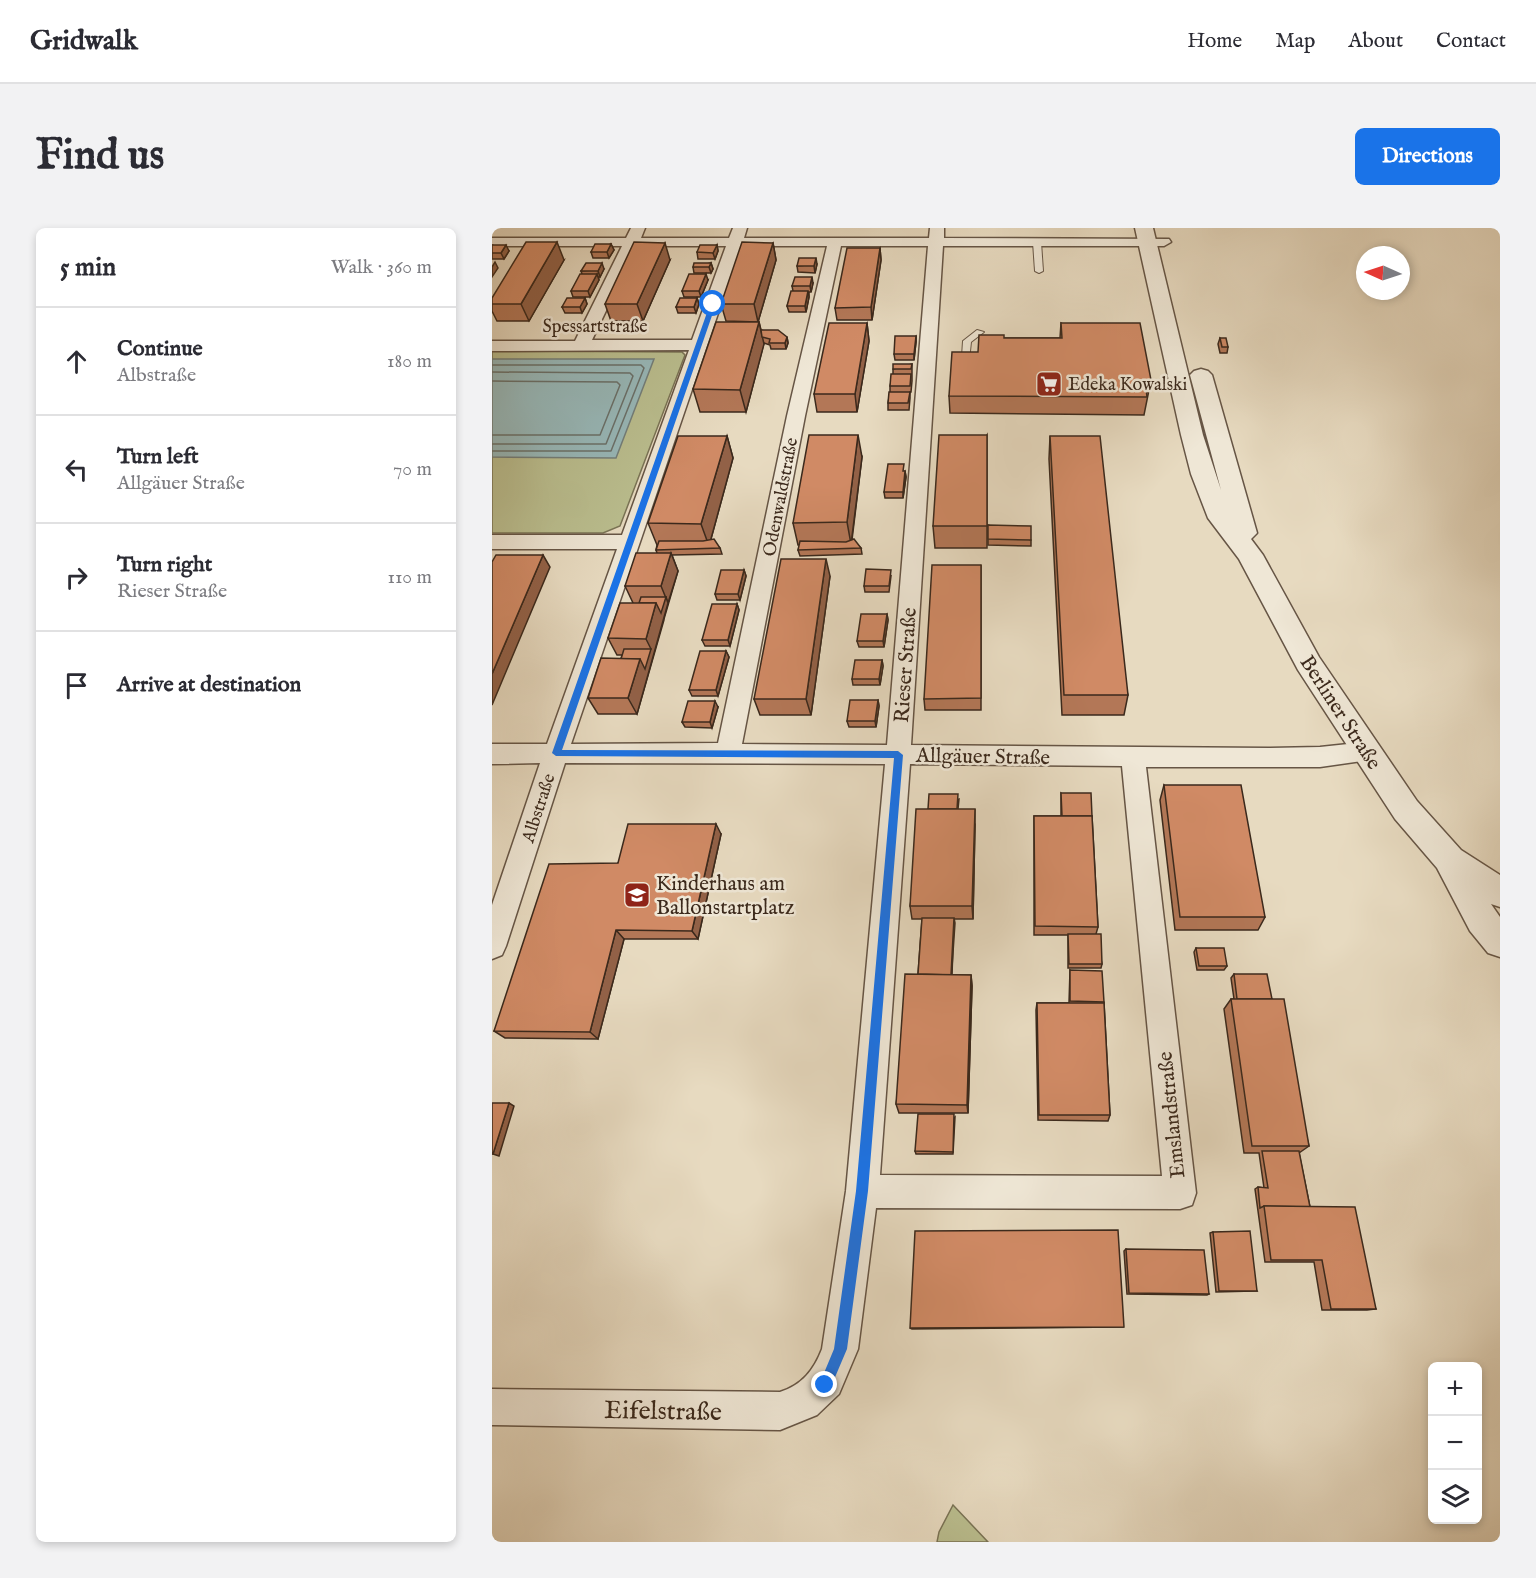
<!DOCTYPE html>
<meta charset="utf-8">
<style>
:root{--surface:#fff;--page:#f2f2f3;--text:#2b2b33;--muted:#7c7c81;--line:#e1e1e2;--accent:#1a73e8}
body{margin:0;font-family:"IM FELL English",serif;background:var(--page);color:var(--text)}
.controls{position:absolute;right:18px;bottom:18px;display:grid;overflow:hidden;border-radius:9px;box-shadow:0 3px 9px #0003}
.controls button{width:54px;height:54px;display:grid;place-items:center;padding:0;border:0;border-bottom:2px solid var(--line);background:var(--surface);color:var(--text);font:30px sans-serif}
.compass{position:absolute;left:864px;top:18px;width:54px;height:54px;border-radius:50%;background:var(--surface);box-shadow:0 3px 9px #0003;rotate:273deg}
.stop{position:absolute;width:18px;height:18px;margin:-14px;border:4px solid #1a73e8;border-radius:50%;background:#fff}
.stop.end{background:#1a73e8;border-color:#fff;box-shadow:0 2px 6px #0008}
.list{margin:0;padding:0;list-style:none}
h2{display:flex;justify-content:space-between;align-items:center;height:78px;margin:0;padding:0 24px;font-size:26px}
h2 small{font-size:20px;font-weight:400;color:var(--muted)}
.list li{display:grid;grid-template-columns:39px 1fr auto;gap:18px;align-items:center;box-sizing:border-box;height:108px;padding:0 24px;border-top:2px solid var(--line)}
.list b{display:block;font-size:22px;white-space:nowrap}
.list p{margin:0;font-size:20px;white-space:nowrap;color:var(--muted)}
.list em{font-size:20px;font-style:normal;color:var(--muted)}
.icon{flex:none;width:33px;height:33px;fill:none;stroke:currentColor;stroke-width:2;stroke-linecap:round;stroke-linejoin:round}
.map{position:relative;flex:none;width:1008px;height:1314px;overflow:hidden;border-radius:9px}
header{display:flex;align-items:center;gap:36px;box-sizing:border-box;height:84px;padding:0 30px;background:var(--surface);border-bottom:2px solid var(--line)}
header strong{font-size:28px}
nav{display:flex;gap:33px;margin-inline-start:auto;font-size:21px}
.intro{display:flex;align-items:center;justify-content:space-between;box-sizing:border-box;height:144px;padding:0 36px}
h1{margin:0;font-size:42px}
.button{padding:15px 27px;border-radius:9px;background:var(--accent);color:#fff;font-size:21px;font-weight:700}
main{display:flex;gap:36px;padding:0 36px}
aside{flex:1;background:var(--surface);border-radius:9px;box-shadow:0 3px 9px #0003}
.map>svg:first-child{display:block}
</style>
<header>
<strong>Gridwalk</strong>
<nav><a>Home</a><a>Map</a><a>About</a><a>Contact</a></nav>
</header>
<div class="intro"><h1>Find us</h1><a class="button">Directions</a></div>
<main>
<aside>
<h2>5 min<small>Walk · 360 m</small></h2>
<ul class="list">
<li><svg class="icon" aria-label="ahead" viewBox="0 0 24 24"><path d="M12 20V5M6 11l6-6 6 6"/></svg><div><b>Continue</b><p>Albstraße</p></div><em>180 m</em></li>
<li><svg class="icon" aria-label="left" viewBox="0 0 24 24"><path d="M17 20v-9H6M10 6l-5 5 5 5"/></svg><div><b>Turn left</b><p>Allgäuer Straße</p></div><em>70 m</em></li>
<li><svg class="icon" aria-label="right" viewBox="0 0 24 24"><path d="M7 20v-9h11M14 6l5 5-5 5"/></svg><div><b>Turn right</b><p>Rieser Straße</p></div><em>110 m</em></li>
<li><svg class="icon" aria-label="arrive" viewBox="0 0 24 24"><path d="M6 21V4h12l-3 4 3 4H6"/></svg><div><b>Arrive at destination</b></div></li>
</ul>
</aside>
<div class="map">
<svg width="1008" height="1314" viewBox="0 0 1008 1314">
<rect width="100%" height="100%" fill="#e7dac0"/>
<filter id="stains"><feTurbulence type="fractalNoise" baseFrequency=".00333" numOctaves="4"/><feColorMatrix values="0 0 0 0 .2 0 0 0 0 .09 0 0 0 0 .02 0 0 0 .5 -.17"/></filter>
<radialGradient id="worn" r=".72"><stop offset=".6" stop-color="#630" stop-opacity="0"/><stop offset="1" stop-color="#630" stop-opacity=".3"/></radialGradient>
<g fill="#babe8f" stroke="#7a7456" stroke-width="1.5">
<polygon points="0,123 190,124 193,127 128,298 111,305 0,305"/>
<polygon points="461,1277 496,1314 445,1314 447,1304"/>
</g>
<polygon fill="#98b9ba" stroke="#737f7b" stroke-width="1.5" points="0,131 162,131 124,230 0,229"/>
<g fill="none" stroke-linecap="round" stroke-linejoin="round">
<g stroke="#6a716b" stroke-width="1.5">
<polyline points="0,137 149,137 152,140 119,223 0,223"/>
<polyline points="0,144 138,145 141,148 114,216 0,216"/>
<polyline points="0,153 125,154 128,157 108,207 0,207"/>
</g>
<defs>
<g id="service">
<polygon points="545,12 549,14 551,43 547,45 543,43 541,14"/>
<polygon points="485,102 492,104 479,114 476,142 469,144 471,113"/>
</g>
<path id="minor" d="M139 0H153L149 10H237L241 0H255L252 10H437L438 0H452V10L677 11 679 14 672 18H451L419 517 776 520 828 519 875 514 884 517 887 524 884 531 828 539H654L704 965 700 977 688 981 384 980 366 1121 347 1166 325 1187 288 1202 0 1197V1161L288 1164C310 1157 322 1142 330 1121L354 963 393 536 73 535 14 718 10 727 0 731V677L48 535 0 536V516H55L125 321H0V307H130L197 122 0 123V113H83L130 18H0V10H134ZM145 18H234L200 112H100ZM249 18H335L295 188 226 515 79 516ZM349 18H436L395 517 250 516 313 188ZM418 536 630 538 670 948 388 947Z"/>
<polygon id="tertiary" points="643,0 661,0 711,207 729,262 698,147 702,143 709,141 716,143 720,147 765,305 759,311 771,327 827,429 925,573 969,622 1008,647 1008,679 999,676 1008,689 1008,729 996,725 978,703 945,640 903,591 806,442 747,331 716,290 699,246 689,207"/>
</defs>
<use href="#service" stroke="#665545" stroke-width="2"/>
<use href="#minor" stroke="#665545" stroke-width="3"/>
<use href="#tertiary" stroke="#665545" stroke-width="3"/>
<use href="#service" fill="#efe7d6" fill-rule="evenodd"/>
<use href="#minor" fill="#efe7d6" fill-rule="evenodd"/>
<use href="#tertiary" fill="#efe7d6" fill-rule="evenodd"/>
</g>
<g fill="#b37757" stroke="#3b291c" stroke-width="1.5">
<polygon points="281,15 284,32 266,94 234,93 229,76"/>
<polygon points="119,16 122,22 117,30 101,30 99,24"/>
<polygon points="0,17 17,23 12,31 0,31"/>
<polygon points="225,17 226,23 223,31 206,31 205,24"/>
<polygon points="388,20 389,32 380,92 345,92 343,80"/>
<polygon points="72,32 37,93 5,93 0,83 0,70"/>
<polygon points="178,32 151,93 119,93 113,76"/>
<polygon points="219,35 221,41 219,45 202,45 201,39"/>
<polygon points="325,36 323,45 306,44 305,38"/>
<polygon points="112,41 108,49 106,49 107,52 98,69 81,69 79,63 90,46 89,43"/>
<polygon points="216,52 209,69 192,69 190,63"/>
<polygon points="321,55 319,64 317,64 317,69 314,84 297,84 295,78 301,63 300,58"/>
<polygon points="93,70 95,76 90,85 73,85 70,79"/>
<polygon points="205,70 207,76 204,85 186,85 184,79"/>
<polygon points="267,94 269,102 295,109 296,115 294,121 279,121 278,117 272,115 254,184 208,184 201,161"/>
<polygon points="375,95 377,113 365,184 325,184 322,166"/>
<polygon points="569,95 659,152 652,187 458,185 457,168 486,124 512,110 568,110"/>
<polygon points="424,108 424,114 422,132 403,132 402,126"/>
<polygon points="728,110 736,119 735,125 728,125 726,116"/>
<polygon points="420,136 420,153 419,164 418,164 418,170 417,182 396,182 396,175 398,164 398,158 401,146 401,141"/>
<polygon points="495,207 495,320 443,320 441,298"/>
<polygon points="235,208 241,230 219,311 228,320 230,326 180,327 186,343 172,391 172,392 145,486 106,486 96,470 129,431 130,427 125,427 116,410 141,375 133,358 165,325 164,322 165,317 156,295"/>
<polygon points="558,208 636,467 632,487 570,487 557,231"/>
<polygon points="370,229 360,312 369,320 370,326 308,328 306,322 308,317 306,317 301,295"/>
<polygon points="413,243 414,249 411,270 393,270 392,264"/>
<polygon points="496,297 539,312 539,318 496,317"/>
<polygon points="489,337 489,482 433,482 432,471"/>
<polygon points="252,342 254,348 248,372 225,372 223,366"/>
<polygon points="338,348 319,487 268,487 262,471"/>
<polygon points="399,348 397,364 373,364 372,358"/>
<polygon points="245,376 247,382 238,418 213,418 210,412"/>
<polygon points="395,386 396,392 392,419 367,419 365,413"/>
<polygon points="234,423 237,429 226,468 200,468 197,462"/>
<polygon points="390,432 391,438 388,457 361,457 360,451"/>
<polygon points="386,472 387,478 384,499 357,499 355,493"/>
<polygon points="226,479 220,500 193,499 190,494"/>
<polygon points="672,557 773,689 766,702 683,702 668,572"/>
<polygon points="569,565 600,588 606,699 604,706 610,736 609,740 576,740 576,707 542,707 542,588 569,588"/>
<polygon points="467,571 466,581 483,596 481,691 462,691 460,747 479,747 480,758 476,885 407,885 404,876 426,746 430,691 420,691 418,678 436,581"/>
<polygon points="229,606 206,711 132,711 106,811 13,810 2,803 126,635"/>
<polygon points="704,720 735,738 732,742 705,742 702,724"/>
<polygon points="578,742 612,774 618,887 616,893 546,892 544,782 545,775 577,775"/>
<polygon points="742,746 780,771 817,918 807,925 818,979 884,1081 875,1082 830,1082 822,1034 773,1034 763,961 766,959 772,960 767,925 752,925 732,781 739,771 742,771 739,750"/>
<polygon points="463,889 461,926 424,926 423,923"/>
<polygon points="721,1004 765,1063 762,1063 724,1064 718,1005"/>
<polygon points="634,1021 717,1066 715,1067 635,1066 632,1023"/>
<polygon points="629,1099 420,1101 418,1100 632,1099"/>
</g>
<g fill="#926147" stroke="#3b291c" stroke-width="1.5">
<polygon points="65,14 72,32 37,93 29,76"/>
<polygon points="173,15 178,32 151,93 145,76"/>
<polygon points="281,15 284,32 266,94 262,76"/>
<polygon points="119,16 122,22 117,30 115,24"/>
<polygon points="14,17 17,23 12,31 9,25"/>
<polygon points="225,17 226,23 223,31 221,25"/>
<polygon points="388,20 389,32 380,92 379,79"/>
<polygon points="324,30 325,36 323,45 322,38"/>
<polygon points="3,34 6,40 0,49 0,39"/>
<polygon points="110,35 112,41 108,49 106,43"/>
<polygon points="219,35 221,41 219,45 217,39"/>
<polygon points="105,46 107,52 98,69 96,63"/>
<polygon points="214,46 216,52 209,69 207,63"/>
<polygon points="320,49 321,55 319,64 318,58"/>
<polygon points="316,63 317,69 314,84 313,78"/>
<polygon points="93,70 95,76 90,85 88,79"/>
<polygon points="205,70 207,76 204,85 202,79"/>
<polygon points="267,94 272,116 254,184 248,162"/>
<polygon points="375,95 377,113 365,184 363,166"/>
<polygon points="424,108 424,114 422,132 422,126"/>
<polygon points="295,109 296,115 294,121 293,115"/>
<polygon points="366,207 370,229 359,316 355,294"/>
<polygon points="235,208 241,230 217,318 209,296"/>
<polygon points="413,243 414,249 411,270 411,264"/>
<polygon points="179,325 186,343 176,375 169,358"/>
<polygon points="51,327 58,339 0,477 0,446"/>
<polygon points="334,331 338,348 319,487 314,471"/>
<polygon points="252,342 254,348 248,372 246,366"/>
<polygon points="174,369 176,375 145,486 136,470 148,431 159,421 154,411 164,375"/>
<polygon points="245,376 247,382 238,418 236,412"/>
<polygon points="395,386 396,392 392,419 391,413"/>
<polygon points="234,423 237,429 226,468 224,462"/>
<polygon points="390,432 391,438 388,457 387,451"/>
<polygon points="386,472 387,478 384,499 383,493"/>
<polygon points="223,473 226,479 220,500 218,494"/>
<polygon points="483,581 483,596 481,691 480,678"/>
<polygon points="224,596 229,606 206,711 200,703"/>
<polygon points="462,690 463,695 459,754 459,750"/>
<polygon points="124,702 132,711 106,811 98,804"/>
<polygon points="479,747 480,758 476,885 475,877"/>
<polygon points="17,875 22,878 7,928 1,926"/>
</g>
<g fill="#d08a65" stroke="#3b291c" stroke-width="1.5">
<polygon points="34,14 65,14 29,76 0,76 0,70"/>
<polygon points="142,14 173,15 145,76 113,76"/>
<polygon points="250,14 281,15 262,76 229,76"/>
<polygon points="103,16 119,16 115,24 99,24"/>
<polygon points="0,17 14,17 9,25 0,25"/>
<polygon points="208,17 225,17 221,25 205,24"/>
<polygon points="355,20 388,20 379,79 343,80"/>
<polygon points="307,30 324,30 322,38 305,38"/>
<polygon points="94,35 110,35 106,43 89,43"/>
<polygon points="202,35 219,35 217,39 201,39"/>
<polygon points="88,46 105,46 96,63 79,63"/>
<polygon points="197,46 214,46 207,63 190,63"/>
<polygon points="303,49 320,49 318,58 300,58"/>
<polygon points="299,63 316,63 313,78 295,78"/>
<polygon points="75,70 93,70 88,79 70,79"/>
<polygon points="188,70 205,70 202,79 184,79"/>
<polygon points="224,94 267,94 248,162 201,161"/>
<polygon points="337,95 375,95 363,166 322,166"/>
<polygon points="569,95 648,95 659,152 653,152 655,169 457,168 460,124 486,124 487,107 512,107 512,110 570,110"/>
<polygon points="269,102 286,102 295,109 293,115 277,115 278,111 270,109"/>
<polygon points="403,108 424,108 422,126 402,126"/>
<polygon points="728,110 734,110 736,119 730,119"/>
<polygon points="401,136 420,136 419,141 401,141"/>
<polygon points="399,146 419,146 418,158 398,158"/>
<polygon points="397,164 418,164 416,175 396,175"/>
<polygon points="317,207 366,207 355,294 301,295"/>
<polygon points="447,207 495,207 495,298 441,298"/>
<polygon points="186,208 235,208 209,296 156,295"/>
<polygon points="558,208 608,208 636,467 572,467"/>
<polygon points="396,236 412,236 411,243 413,243 411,264 392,264"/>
<polygon points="496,297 539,298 539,312 496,311"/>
<polygon points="222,311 228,320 164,322 167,313 211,313"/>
<polygon points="362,311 369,320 306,322 308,313 354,314"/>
<polygon points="144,325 179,325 169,358 133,358"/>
<polygon points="4,327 51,327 0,446 0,334"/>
<polygon points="289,331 334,331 314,471 262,471"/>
<polygon points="440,337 489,337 489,470 432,471"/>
<polygon points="374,341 399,342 397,358 372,358"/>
<polygon points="229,342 252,342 246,366 223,366"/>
<polygon points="149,369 174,369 169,385 164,375 147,375"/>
<polygon points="128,375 164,375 154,411 116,410"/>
<polygon points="220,376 245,376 236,412 210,412"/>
<polygon points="369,386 395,386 391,413 365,413"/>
<polygon points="132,421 159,421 153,441 148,431 129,431"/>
<polygon points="208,423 234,423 224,462 197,462"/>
<polygon points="109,430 148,431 136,470 96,470"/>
<polygon points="363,432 390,432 387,451 360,451"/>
<polygon points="358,472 386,472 383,493 355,493"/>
<polygon points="196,473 223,473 218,494 190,494"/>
<polygon points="672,557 749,557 773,689 688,689"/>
<polygon points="569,565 599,565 600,588 570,588"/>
<polygon points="437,566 466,566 465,581 436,581"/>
<polygon points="424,581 483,581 480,678 418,678"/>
<polygon points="542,588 600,588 606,699 543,698"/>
<polygon points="136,596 224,596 200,703 124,702 98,804 2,803 57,636 126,635"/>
<polygon points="430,690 462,690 459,747 426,746"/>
<polygon points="576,706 609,706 610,736 577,736"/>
<polygon points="704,720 732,720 735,738 707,738"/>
<polygon points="578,742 610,743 612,774 578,773"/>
<polygon points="413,746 479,747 475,877 404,876"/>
<polygon points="742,746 775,746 780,771 745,771"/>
<polygon points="739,771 792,771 817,918 760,918"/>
<polygon points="545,775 612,775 618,887 547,887"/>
<polygon points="0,875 17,875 1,926 0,926"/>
<polygon points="426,886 462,886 461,924 423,923"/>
<polygon points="770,923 807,923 818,979 772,978 768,980 766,959 776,960"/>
<polygon points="772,978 863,979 884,1081 839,1081 830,1032 779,1032"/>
<polygon points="626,1002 632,1099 418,1100 423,1003"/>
<polygon points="758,1003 765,1063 727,1063 721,1004"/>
<polygon points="634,1021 712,1022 717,1066 637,1065"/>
</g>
<polygon fill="#1a73e8" points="221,74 224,76 70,522 406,523 411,527 376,963 355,1121 338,1161 333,1163 329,1161 327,1157 342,1121 364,963 402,530 64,528 60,525 218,76"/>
<defs>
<symbol id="supermarket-square" viewBox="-11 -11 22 22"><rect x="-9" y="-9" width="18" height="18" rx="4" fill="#8f2418" stroke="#efe7d6"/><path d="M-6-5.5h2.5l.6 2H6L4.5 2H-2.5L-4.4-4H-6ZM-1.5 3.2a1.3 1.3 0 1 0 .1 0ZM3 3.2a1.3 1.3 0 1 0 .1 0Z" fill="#fff"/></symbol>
<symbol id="school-square" viewBox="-11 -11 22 22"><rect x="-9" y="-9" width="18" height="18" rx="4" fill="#8f2418" stroke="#efe7d6"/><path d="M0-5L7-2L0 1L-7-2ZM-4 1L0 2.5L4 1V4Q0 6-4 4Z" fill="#fff"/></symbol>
</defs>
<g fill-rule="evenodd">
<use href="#supermarket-square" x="542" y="141" width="30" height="30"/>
<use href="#school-square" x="130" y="652" width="30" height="30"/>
</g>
<g text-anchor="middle" stroke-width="5" stroke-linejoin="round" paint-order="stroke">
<g font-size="18" fill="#3b291c" stroke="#efe7d6">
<text x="103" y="104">Spessartstraße</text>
<text transform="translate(288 269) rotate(-79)" y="6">Odenwaldstraße</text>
<text transform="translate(46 580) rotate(-72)" y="6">Albstraße</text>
</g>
<g font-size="18" fill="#3b291c" stroke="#efe7d6" text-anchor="start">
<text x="576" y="162">Edeka Kowalski</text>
</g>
<g font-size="21" fill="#3b291c" stroke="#efe7d6">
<text transform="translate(413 437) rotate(-86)" y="7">Rieser Straße</text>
<text transform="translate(849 484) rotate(57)" y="7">Berliner Straße</text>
<text transform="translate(491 528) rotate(1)" y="7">Allgäuer Straße</text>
<text transform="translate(679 887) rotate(-96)" y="7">Emslandstraße</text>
</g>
<g font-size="21" fill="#3b291c" stroke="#efe7d6" text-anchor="start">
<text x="164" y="662">Kinderhaus am<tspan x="164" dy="24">Ballonstartplatz</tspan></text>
</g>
<g font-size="26" fill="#3b291c" stroke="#efe7d6">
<text transform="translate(171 1182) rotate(1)" y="9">Eifelstraße</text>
</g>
</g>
<rect width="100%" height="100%" filter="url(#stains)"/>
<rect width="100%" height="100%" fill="url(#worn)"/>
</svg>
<div class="controls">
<button>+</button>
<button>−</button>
<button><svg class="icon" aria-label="layers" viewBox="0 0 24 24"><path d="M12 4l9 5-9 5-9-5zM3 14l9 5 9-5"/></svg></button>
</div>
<svg class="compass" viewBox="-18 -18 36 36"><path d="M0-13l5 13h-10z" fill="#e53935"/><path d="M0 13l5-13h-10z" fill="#7c7c81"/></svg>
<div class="stop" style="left:221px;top:76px"></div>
<div class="stop end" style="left:333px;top:1157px"></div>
</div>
</main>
